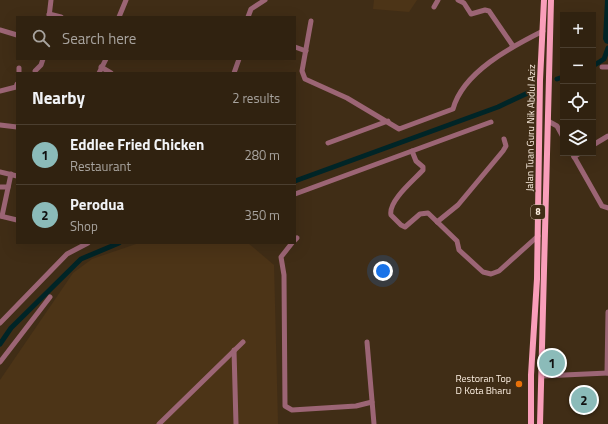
<!DOCTYPE html>
<meta charset="utf-8">
<style>
:root{--surface:#302210;--page:#382a19;--text:#f1f3f6;--muted:#a8a49f;--line:#4b3f30;--accent:#8bbbb9}
body{margin:0;font-family:"Titillium Web",sans-serif;background:var(--page);color:var(--text)}
.controls{position:absolute;right:12px;top:12px;display:grid;overflow:hidden;border-radius:0px;box-shadow:0 4px 16px #0002}
.controls button{width:36px;height:36px;display:grid;place-items:center;padding:0;border:0;border-bottom:1px solid var(--line);background:var(--surface);color:var(--text);font:20px sans-serif}
.you{position:absolute;left:383px;top:271px;width:14px;height:14px;margin:-10px;border:3px solid #fff;border-radius:50%;background:#1a73e8;box-shadow:0 0 0 6px #1a73e833}
.badge{display:grid;place-items:center;width:26px;height:26px;border-radius:50%;background:var(--accent);color:#111;font-size:13px;font-weight:700}
.pin{position:absolute;translate:-50% -50%;border:2px solid #fff;box-shadow:0 1px 4px #0006}
.list{margin:0;padding:0;list-style:none}
h2{display:flex;justify-content:space-between;align-items:center;height:52px;margin:0;padding:0 16px;font-size:17px}
h2 small{font-size:13px;font-weight:400;color:var(--muted)}
.list li{display:grid;grid-template-columns:26px 1fr auto;gap:12px;align-items:center;box-sizing:border-box;height:60px;padding:0 16px;border-top:1px solid var(--line)}
.list b{display:block;font-size:15px;white-space:nowrap}
.list p{margin:0;font-size:13px;white-space:nowrap;color:var(--muted)}
.list em{font-size:13px;font-style:normal;color:var(--muted)}
.icon{flex:none;width:22px;height:22px;fill:none;stroke:currentColor;stroke-width:2;stroke-linecap:round;stroke-linejoin:round}
.map{position:relative;flex:none;width:608px;height:424px;overflow:hidden}
.search{position:absolute;background:var(--surface);box-shadow:0 4px 16px #0002;left:16px;top:16px;width:280px;height:44px;display:flex;align-items:center;gap:10px;box-sizing:border-box;padding:0 14px;border-radius:0px;color:var(--muted);font-size:15px}
.panel{position:absolute;background:var(--surface);box-shadow:0 4px 16px #0002;left:16px;top:72px;width:280px;height:172px;border-radius:0px}
.map>svg:first-child{display:block}
</style>
<div class="map">
<svg width="608" height="424" viewBox="0 0 608 424">
<rect width="100%" height="100%" fill="#402d16"/>
<g fill="#4c3417">
<polygon points="374,0 417,0 409,12 373,9"/>
<polygon points="139,243 248,243 274,265 278,424 0,424 0,380 73,273 92,259"/>
</g>
<polygon fill="#002527" points="605,0 608,0 608,44 605,43 603,39"/>
<g fill="none" stroke-linecap="round" stroke-linejoin="round">
<g stroke="#002527" stroke-width="5">
<polyline points="593,66 604,59 608,48"/>
<polyline points="557,79 563,77"/>
<polyline points="295,181 498,107 532,91"/>
<polyline points="0,344 11,328 81,259 119,243"/>
</g>
<g stroke="#9c6575" stroke-width="5">
<polyline points="458,0 464,3 471,14 485,10 489,11 513,46"/>
<polyline points="434,7 438,0"/>
<polyline points="49,14 61,17"/>
<polyline points="49,17 51,0"/>
<polyline points="119,17 126,0"/>
<polyline points="248,17 251,9 265,0"/>
<path d="M311 21 302 71 305 79 347 98 399 129 453 109C463 72 511 47 543 31"/>
<polyline points="0,30 17,35"/>
<polyline points="295,47 306,51"/>
<polyline points="101,67 111,73"/>
<polyline points="602,67 608,67"/>
<polyline points="35,71 41,65 43,59"/>
<polyline points="19,73 19,68"/>
<polyline points="99,73 106,59"/>
<polyline points="234,73 239,59"/>
<polyline points="0,91 16,87 17,84"/>
<polyline points="548,121 557,126 563,137"/>
<polyline points="0,125 17,127"/>
<polyline points="328,143 388,121"/>
<polyline points="593,145 608,136"/>
<path d="M412 151 416 161 423 167V170C414 180 388 201 391 215L401 225 405 227 420 214 428 213 457 241 459 250 483 272 491 274 499 271 538 236"/>
<polyline points="572,153 602,206 608,208"/>
<polyline points="574,157 580,153"/>
<polyline points="0,172 17,176"/>
<polyline points="0,187 8,187"/>
<polyline points="295,194 491,122"/>
<polyline points="0,216 17,220"/>
<polyline points="2,216 11,174"/>
<polyline points="437,222 458,205 503,151 506,146 504,139"/>
<polyline points="295,240 297,238"/>
<polyline points="292,243 281,257 284,275 285,406 292,410 356,406 372,402"/>
<polyline points="0,323 67,254 88,243"/>
<polyline points="367,342 374,424"/>
<polyline points="234,350 236,424"/>
<polyline points="0,362 50,297"/>
<polyline points="607,373 608,312"/>
<polyline points="542,376 608,373"/>
<polyline points="159,424 243,342"/>
</g>
<g stroke="#f99eba" stroke-width="6">
<polyline points="531,424 531,375 537,279 540,80 544,0"/>
<polyline points="540,424 551,0"/>
</g>
</g>
<circle fill="#e8710a" stroke="#402d16" stroke-width="1.5" cx="519" cy="384" r="4"/>
<g text-anchor="middle" stroke-width="3.5" stroke-linejoin="round" paint-order="stroke">
<rect fill="#402d16" stroke="#c3b4a3" stroke-width="1" x="531" y="205" width="14" height="14" rx="3"/>
<g font-size="9" font-weight="bold" fill="#fbeee0">
<text x="538" y="215">8</text>
</g>
<g font-size="10" fill="#fbeee0" stroke="#402d16">
<text transform="translate(530 128) rotate(-89)" y="4">Jalan Tuan Guru Nik Abdul Aziz</text>
</g>
<g font-size="10" fill="#fbeee0" stroke="#402d16" text-anchor="end">
<text x="511" y="382">Restoran Top<tspan x="511" dy="12">D Kota Bharu</tspan></text>
</g>
</g>
</svg>
<div class="controls">
<button>+</button>
<button>−</button>
<button><svg class="icon" aria-label="locate" viewBox="0 0 24 24"><circle cx="12" cy="12" r="6"/><path d="M12 2v4M12 18v4M2 12h4M18 12h4"/></svg></button>
<button><svg class="icon" aria-label="layers" viewBox="0 0 24 24"><path d="M12 4l9 5-9 5-9-5zM3 14l9 5 9-5"/></svg></button>
</div>
<div class="you"></div>
<div class="pin badge" style="left:552px;top:363px">1</div>
<div class="pin badge" style="left:584px;top:400px">2</div>
<div class="search"><svg class="icon" aria-label="search" viewBox="0 0 24 24"><circle cx="10" cy="10" r="6"/><path d="M15 15l6 6"/></svg>Search here</div>
<section class="panel">
<h2>Nearby<small>2 results</small></h2>
<ul class="list">
<li><span class="badge">1</span><div><b>Eddlee Fried Chicken</b><p>Restaurant</p></div><em>280 m</em></li>
<li><span class="badge">2</span><div><b>Perodua</b><p>Shop</p></div><em>350 m</em></li>
</ul>
</section>
</div>
